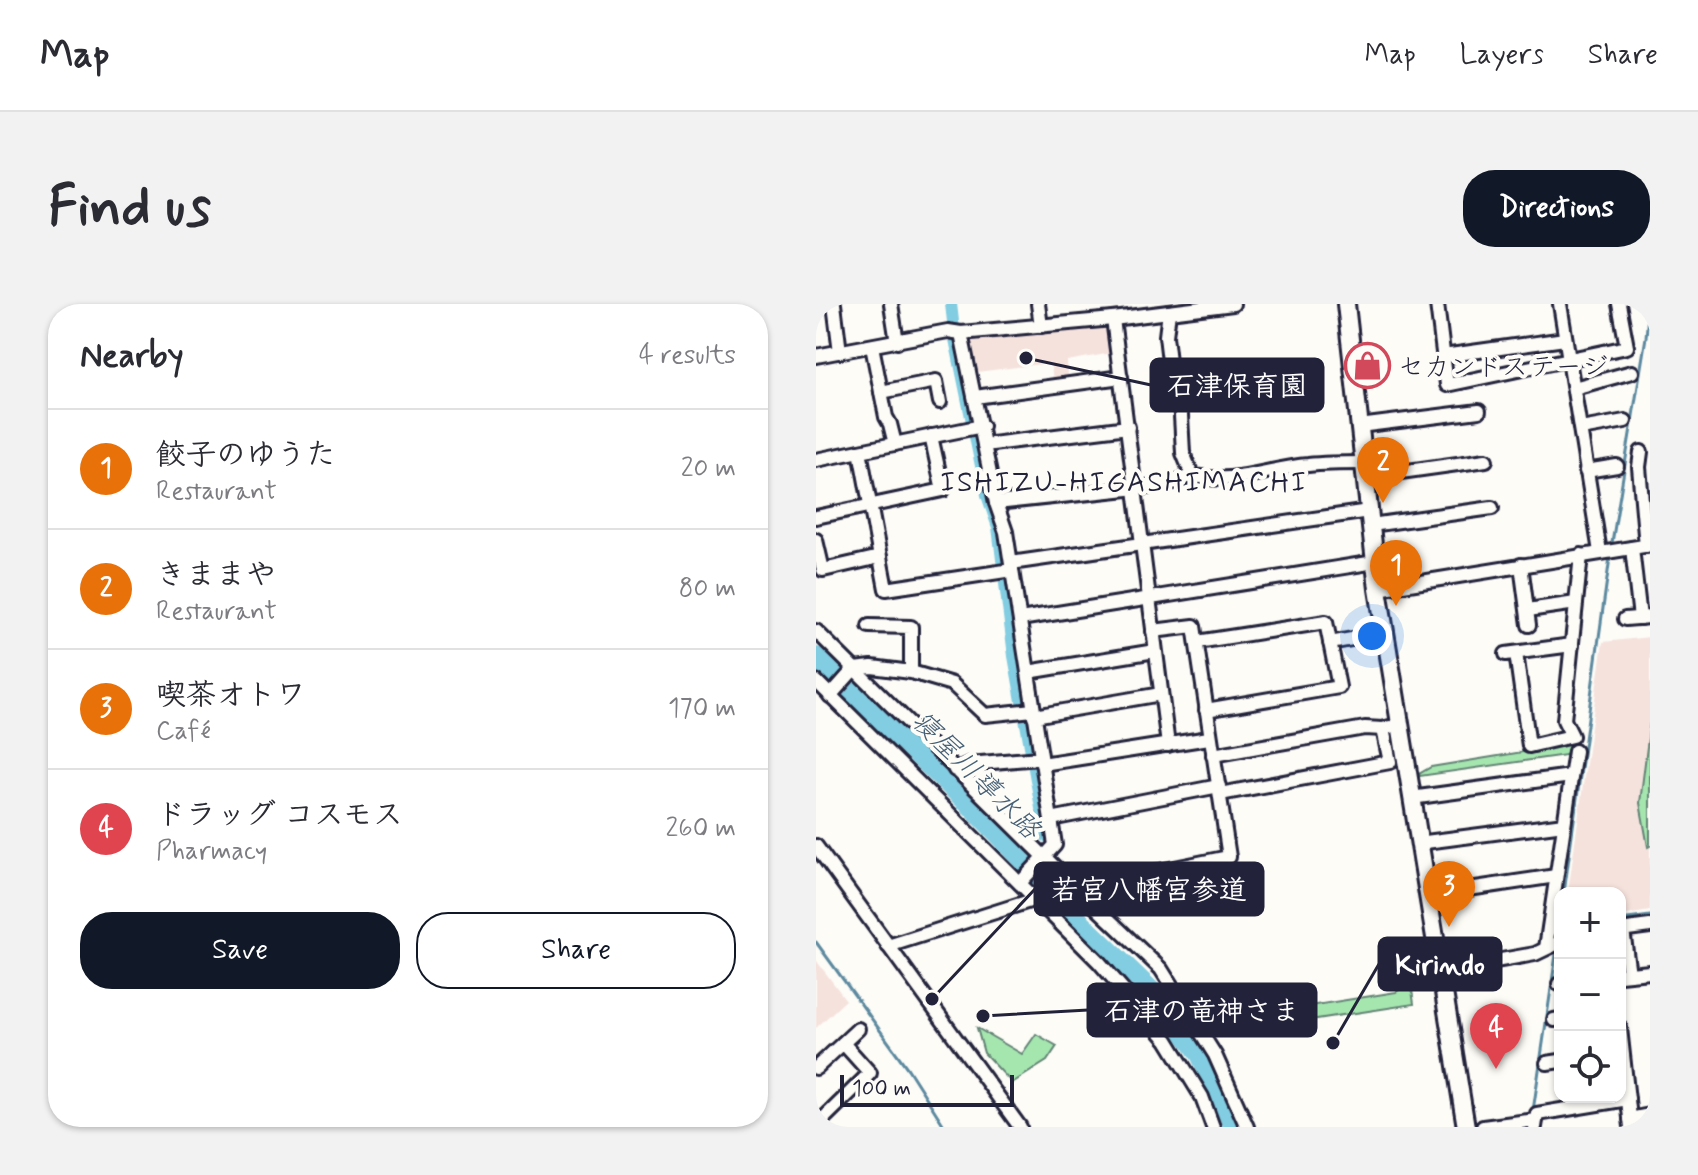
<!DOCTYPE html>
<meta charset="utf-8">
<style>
:root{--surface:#fff;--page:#f2f2f3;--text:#2b2b33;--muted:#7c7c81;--line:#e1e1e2;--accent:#111827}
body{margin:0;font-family:Mynerve,"Klee One",sans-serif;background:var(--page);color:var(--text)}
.controls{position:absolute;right:24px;bottom:24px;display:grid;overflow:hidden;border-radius:16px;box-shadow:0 2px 6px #0004}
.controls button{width:72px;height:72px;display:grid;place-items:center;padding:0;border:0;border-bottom:2px solid var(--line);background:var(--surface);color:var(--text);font:40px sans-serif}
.scale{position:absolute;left:24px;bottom:20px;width:174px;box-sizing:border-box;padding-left:8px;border:4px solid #22223b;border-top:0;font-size:22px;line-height:28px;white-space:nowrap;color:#22223b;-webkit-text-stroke:6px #fdfcf7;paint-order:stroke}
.you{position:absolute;left:556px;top:332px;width:28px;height:28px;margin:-20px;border:6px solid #fff;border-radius:50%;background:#1a73e8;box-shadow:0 0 0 12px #1a73e833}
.badge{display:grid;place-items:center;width:52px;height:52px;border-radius:50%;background:var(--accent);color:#fff;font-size:26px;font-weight:700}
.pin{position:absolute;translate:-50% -66px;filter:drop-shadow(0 2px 4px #0008)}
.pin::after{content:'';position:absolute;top:42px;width:28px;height:24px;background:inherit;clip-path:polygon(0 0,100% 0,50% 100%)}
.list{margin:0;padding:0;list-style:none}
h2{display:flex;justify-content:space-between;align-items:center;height:104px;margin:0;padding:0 32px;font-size:34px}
h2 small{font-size:26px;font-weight:400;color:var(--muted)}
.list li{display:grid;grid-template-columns:52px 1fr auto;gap:24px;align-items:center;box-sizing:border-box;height:120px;padding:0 32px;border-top:2px solid var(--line)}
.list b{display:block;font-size:30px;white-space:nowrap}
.list p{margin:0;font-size:26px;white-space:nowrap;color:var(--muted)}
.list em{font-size:26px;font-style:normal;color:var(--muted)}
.actions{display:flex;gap:16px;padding:24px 32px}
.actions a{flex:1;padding:18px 0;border:2px solid var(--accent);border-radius:32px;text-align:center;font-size:28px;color:var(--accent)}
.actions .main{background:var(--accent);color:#fff}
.icon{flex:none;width:44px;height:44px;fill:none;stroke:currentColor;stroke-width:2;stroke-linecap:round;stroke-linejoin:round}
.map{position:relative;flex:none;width:834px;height:823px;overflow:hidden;border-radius:32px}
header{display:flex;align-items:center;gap:48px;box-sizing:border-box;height:112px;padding:0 40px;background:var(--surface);border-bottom:2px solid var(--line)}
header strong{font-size:38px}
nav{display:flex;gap:44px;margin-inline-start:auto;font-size:28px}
.intro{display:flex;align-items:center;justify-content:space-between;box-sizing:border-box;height:192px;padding:0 48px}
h1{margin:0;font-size:56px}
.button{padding:20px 36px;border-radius:32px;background:var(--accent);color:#fff;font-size:28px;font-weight:700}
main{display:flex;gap:48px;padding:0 48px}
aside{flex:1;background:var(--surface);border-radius:32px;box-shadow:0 2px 6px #0004}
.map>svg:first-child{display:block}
</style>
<header>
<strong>Map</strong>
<nav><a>Map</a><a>Layers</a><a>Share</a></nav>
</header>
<div class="intro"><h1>Find us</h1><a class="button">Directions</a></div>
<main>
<aside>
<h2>Nearby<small>4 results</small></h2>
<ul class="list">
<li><span class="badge" style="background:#e8710a">1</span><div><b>餃子のゆうた</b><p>Restaurant</p></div><em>20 m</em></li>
<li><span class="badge" style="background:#e8710a">2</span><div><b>きままや</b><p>Restaurant</p></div><em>80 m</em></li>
<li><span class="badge" style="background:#e8710a">3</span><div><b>喫茶オトワ</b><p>Café</p></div><em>170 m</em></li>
<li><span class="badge" style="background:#e0444e">4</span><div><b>ドラッグ コスモス</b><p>Pharmacy</p></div><em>260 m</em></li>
</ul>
<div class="actions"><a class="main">Save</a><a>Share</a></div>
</aside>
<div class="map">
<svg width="834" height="823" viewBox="0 0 834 823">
<rect width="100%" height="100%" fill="#fdfcf7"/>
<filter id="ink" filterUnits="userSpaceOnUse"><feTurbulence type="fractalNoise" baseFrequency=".0125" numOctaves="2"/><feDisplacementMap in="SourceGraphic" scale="16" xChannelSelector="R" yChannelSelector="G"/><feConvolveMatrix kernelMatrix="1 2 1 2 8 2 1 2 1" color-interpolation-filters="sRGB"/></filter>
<g filter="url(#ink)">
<g fill="#f5e2dd">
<polygon points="292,19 296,49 251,57 252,73 237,75 234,59 161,68 153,38 156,35"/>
<polygon points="834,333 834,607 804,612 804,589 752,589 787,338"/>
<polygon points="0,656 30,696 0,724"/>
</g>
<g fill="#a5e6af" stroke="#648475" stroke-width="2">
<polygon points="834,418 834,542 832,543 824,499"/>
<polygon points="755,440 757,450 604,472 603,470 615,463"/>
<polygon points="613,664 614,675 596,686 598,700 494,716 493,702 580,688"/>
<polygon points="161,724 206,750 220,730 241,742 231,757 196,779 168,749"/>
</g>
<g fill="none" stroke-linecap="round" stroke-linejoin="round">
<g stroke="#5c899f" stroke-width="3">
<polyline points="795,245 830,33 833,0"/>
<polyline points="748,589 794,253"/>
<polyline points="804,616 834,612"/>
<polyline points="742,636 744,620"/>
<polyline points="0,638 92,765 129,823"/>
<polyline points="717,807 741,644"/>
</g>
<polyline stroke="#82cde1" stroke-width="12" points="135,0 139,35 171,191 182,223 198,352 230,532"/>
<polyline stroke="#82cde1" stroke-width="20" points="0,353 158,505 251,601 266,620 345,696 384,750 418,823"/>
<defs>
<g id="minor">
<polyline points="18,0 24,48"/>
<polyline points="75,0 81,38"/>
<polyline points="222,0 225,22"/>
<polyline points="621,0 631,81 811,43 803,0"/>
<polyline points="744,0 784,248"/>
<polyline points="353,8 350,32 353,57 364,93 367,149 376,171"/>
<polyline points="297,15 352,441"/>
<polyline points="145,29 180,199 190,228 239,541 204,579"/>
<polyline points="56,42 70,113 74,120 79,140"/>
<polyline points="0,52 132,27 145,29 297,15 417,0"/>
<polyline points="627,52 749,35"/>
<polyline points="758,84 816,68"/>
<polyline points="65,88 120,77 124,98"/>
<polyline points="159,93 305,73"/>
<polyline points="543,122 663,107"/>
<polyline points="765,125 809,117"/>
<polyline points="168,141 312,123"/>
<polyline points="44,147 70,285 196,266"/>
<polyline points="825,148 823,163 830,242"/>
<polyline points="0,156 166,122"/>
<polyline points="770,167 801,162"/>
<polyline points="549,173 670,156"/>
<path d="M180 199 340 182 362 177 376 171C414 182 453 164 492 161 510 159 529 159 548 159"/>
<polyline points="0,213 127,186 115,132"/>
<polyline points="555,221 676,204"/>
<polyline points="0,236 7,266 64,253"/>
<polyline points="816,244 824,314"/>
<polyline points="195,259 553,207"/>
<polyline points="705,261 713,321"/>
<polyline points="562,285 834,241"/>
<polyline points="712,306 760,299"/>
<polyline points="204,315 559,258"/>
<polyline points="809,315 834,313"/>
<polyline points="53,322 95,323 95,368"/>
<polyline points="0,327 265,589 345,665 399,751 431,823"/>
<polyline points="381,338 510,318 523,383 390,406"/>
<polyline points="514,339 569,329"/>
<polyline points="700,349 713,442 756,432 748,416 765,251"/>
<polyline points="690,350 756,341"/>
<polyline points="212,368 339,347"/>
<polyline points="0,377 283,658 351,736 386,793 397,823"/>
<polyline points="14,392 38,365 56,363 95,368 136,380 169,411 217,406"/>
<polyline points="218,412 345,390"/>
<polyline points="397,451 549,424 567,425 574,423"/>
<polyline points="226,460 393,434"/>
<polyline points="139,466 153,460 224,454"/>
<polyline points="404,490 574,458 567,425"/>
<polyline points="595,494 755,472"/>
<polyline points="235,515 403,482"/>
<polyline points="602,539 748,520"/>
<polyline points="0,542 204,823"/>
<polyline points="265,589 274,581 413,553 378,322 337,327"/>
<polyline points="612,591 740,572"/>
<polyline points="804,626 834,622"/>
<polyline points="807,626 813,670"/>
<polyline points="72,642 220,595"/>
<polyline points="730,644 759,447"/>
<polyline points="623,667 719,650 744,638"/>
<polyline points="804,671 834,668"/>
<polyline points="743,680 744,680"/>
<polyline points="738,716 744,715"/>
<polyline points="804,724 815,823"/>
<polyline points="27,739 42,725"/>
<polyline points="731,759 744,757"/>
<polyline points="0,764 27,739 54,769 0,822"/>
<polyline points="814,815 834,811"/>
<polyline points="667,823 720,816"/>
<polyline points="719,823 721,810 812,795"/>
</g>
<polyline id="tertiary" points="530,0 562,285 650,823"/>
</defs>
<use href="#minor" stroke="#22223b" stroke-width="18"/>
<use href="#tertiary" stroke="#22223b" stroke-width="22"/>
<use href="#minor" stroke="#fdfcf7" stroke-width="12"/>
<use href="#tertiary" stroke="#fdfcf7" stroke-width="16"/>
</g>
</g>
<defs>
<symbol id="shop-ring" viewBox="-11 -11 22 22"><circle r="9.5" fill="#fdfcf7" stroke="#d1495b" stroke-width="1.5"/><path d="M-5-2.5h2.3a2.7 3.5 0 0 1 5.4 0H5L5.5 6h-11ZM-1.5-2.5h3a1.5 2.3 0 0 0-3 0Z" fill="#d1495b"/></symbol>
</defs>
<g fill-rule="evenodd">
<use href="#shop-ring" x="526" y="36" width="51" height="51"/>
</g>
<g text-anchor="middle" stroke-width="8" stroke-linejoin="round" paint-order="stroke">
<g font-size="26" fill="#22223b" stroke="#fdfcf7" text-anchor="start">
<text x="582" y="71">セカンドステージ</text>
</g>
<g font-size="28" letter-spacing="2" fill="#22223b" stroke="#fdfcf7">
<text x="308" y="187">ISHIZU-HIGASHIMACHI</text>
</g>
<g font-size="28" font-style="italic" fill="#445e75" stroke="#fdfcf7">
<text transform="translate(161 470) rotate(45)" y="10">寝屋川導水路</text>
</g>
</g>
<path fill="none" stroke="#22223b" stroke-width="3" d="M210 54L335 81M116 695L219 585M517 739L563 660M167 712L272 706"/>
<g fill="#22223b" stroke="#fdfcf7" stroke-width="3">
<circle cx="210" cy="54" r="8"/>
<circle cx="116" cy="695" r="8"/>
<circle cx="517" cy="739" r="8"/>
<circle cx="167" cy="712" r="8"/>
</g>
<g fill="#22223b" stroke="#22223b" stroke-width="3">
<rect x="335" y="55" width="172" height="52" rx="8"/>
<rect x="219" y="559" width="228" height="52" rx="8"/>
<rect x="563" y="634" width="122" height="52" rx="8"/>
<rect x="272" y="680" width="228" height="52" rx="8"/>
</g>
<g font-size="28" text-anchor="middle" font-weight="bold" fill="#fff">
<text x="421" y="91">石津保育園</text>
<text x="333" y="595">若宮八幡宮参道</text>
<text x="624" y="670">Kirindo</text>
<text x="386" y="716">石津の竜神さま</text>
</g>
</svg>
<div class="controls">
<button>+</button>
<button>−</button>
<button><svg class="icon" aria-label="locate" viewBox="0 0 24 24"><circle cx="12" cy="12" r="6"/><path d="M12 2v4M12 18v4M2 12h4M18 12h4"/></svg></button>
</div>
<div class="scale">100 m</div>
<div class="you"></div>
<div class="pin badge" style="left:580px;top:302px;background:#e8710a">1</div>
<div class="pin badge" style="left:567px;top:199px;background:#e8710a">2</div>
<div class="pin badge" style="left:633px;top:623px;background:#e8710a">3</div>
<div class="pin badge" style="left:680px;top:765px;background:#e0444e">4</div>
</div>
</main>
